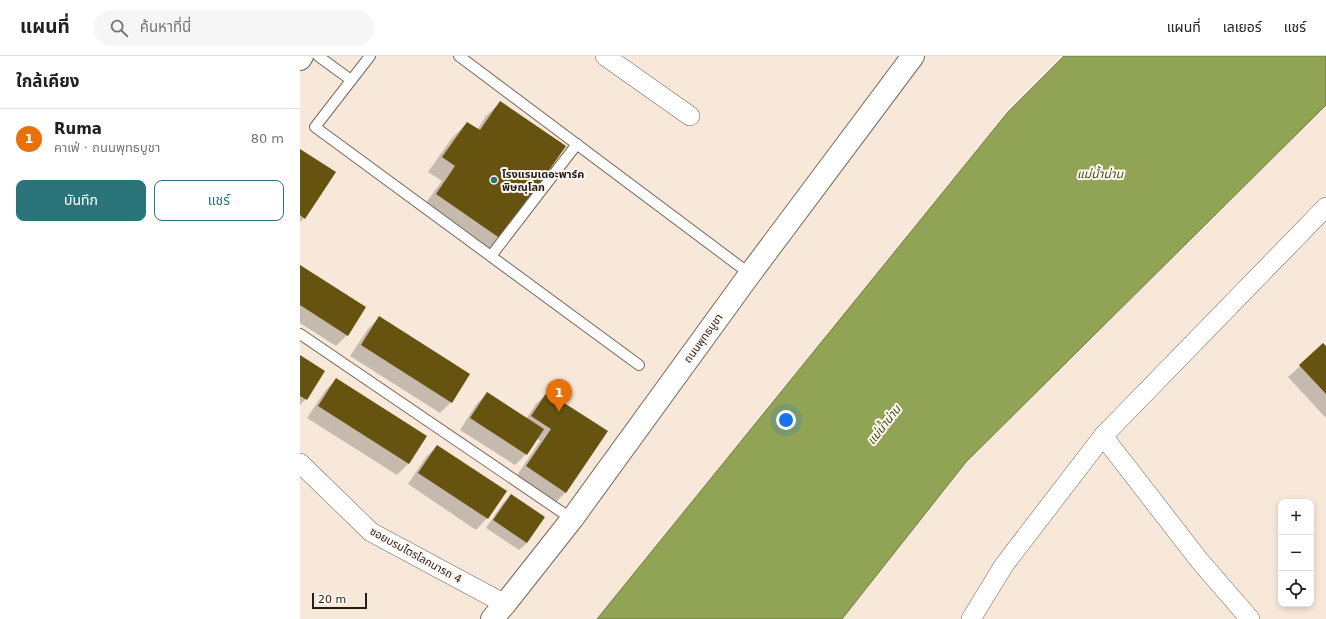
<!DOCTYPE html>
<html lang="th">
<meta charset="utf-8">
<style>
:root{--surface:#fff;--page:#f6f6f6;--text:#202124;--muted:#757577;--line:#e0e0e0;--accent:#2b747a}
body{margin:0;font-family:"DejaVu Sans","Noto Sans Thai",sans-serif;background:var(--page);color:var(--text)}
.controls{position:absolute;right:12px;bottom:12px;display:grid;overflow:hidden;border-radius:8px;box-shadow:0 2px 6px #0003}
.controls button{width:36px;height:36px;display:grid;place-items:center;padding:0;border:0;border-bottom:1px solid var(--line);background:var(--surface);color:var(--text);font:20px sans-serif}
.scale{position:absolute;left:12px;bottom:10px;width:55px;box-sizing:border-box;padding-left:4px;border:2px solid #241e19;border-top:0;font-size:11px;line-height:14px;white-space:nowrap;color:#241e19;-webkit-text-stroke:3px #fef7f2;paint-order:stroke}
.you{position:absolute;left:486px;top:364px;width:14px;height:14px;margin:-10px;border:3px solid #fff;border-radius:50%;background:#1a73e8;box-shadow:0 0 0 6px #1a73e833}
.badge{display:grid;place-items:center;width:26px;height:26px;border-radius:50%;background:var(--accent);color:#fff;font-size:13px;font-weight:700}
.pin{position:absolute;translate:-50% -33px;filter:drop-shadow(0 1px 2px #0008)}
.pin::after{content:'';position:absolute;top:21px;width:14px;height:12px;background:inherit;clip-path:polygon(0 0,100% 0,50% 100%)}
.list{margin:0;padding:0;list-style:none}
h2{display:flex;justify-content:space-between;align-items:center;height:52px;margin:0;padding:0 16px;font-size:17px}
h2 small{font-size:13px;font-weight:400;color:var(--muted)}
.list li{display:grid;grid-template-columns:26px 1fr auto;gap:12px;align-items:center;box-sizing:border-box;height:60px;padding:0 16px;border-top:1px solid var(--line)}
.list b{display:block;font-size:15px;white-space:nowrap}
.list p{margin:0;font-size:13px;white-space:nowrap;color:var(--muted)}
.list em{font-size:13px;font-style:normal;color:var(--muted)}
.actions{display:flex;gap:8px;padding:12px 16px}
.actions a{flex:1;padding:9px 0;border:1px solid var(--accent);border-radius:8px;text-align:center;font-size:14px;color:var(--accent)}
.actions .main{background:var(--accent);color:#fff}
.icon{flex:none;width:22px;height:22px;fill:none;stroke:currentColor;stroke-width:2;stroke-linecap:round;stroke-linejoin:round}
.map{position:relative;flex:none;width:1026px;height:563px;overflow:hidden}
header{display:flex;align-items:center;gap:24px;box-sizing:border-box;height:56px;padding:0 20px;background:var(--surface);border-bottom:1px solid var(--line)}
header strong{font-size:19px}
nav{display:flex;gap:22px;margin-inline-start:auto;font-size:14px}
.search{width:280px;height:36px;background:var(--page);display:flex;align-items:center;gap:10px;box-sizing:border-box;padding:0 14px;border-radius:22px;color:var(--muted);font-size:15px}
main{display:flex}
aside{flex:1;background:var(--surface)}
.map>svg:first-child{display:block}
</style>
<header>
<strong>แผนที่</strong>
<div class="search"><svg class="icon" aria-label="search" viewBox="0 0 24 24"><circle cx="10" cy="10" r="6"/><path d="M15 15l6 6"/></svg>ค้นหาที่นี่</div>
<nav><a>แผนที่</a><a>เลเยอร์</a><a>แชร์</a></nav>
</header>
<main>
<aside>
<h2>ใกล้เคียง<small></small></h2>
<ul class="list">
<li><span class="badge" style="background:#e8710a">1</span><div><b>Ruma</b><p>คาเฟ่ · ถนนพุทธบูชา</p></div><em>80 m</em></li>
</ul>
<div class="actions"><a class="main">บันทึก</a><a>แชร์</a></div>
</aside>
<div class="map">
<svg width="1026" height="563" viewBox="0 0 1026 563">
<rect width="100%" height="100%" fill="#f8e8da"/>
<polygon fill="#91a354" stroke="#707b42" points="764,0 1026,0 1026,49 666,406 542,563 297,563 708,56"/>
<g fill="#0003">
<polygon points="201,46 200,182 186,196 122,152 142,125 128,116 152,82 167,67 177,74 186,60"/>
<polygon points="0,94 4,162 0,166"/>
<polygon points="0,210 47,279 36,290 0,267"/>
<polygon points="79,262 151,346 140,357 50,300 68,273"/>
<polygon points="1026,292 1026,362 988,321 1000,310"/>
<polygon points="0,301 6,343 0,349"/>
<polygon points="36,323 126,380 108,408 97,419 7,362 25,335"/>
<polygon points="187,337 226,363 236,348 247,337 266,436 254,448 215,422 240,385 237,382 226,398 215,409 160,374 176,349"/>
<polygon points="137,390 187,462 176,474 108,428 126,401"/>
<polygon points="211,439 227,487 219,494 186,472 203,447"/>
</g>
<g fill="#66530f">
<polygon points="200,45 266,90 201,183 136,138 155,110 142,101 167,66 180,74"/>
<polygon points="0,93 36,116 5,163 0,159"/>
<polygon points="0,209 66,251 48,280 0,249"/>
<polygon points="79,260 170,318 152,347 61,289"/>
<polygon points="1023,287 1026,290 1026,338 999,309"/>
<polygon points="0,299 25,315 7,344 0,340"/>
<polygon points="36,322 127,380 109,408 18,350"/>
<polygon points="187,336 244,373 227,399 170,362"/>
<polygon points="247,336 308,375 266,437 226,410 251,373 231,360"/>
<polygon points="137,389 207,435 188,463 118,417"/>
<polygon points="211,438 245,461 227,487 193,464"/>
</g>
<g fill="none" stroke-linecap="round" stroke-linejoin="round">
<defs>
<g id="lane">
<polyline points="18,0 51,24"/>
<polyline points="70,0 15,71 339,309"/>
<polyline points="159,0 450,218"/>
<polyline points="191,200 277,88"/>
<polyline points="0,278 272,463"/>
</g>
<g id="street">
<polyline points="305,0 390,60"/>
<polyline points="803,380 899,504 950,563"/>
<polyline points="0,407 71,476 205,548"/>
<polyline points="671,563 704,509 803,380 1026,151"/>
</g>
<g id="secondary">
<polyline points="0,3 2,0"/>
<polyline points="192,563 205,548 272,463 450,218 613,0"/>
</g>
</defs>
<use href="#lane" stroke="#75685c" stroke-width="12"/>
<use href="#street" stroke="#75685c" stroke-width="20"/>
<use href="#secondary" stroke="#75685c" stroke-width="24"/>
<use href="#lane" stroke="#fff" stroke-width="10"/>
<use href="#street" stroke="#fff" stroke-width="19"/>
<use href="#secondary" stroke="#fff" stroke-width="22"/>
</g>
<circle fill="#2b747a" stroke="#fef7f2" stroke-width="1.5" cx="194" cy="124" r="4"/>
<g text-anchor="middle" stroke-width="4" stroke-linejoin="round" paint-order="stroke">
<g font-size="11" font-weight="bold" fill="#241e19" stroke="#fef7f2" text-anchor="start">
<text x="202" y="122">โรงแรมเดอะพาร์ค<tspan x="202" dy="13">พิษณุโลก</tspan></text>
</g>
<g font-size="11" fill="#241e19" stroke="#fef7f2">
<text transform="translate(403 282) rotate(-54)" y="4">ถนนพุทธบูชา</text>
<text transform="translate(116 499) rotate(29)" y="4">ซอยบรมไตรโลกนารถ 4</text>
</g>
<g font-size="12" font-style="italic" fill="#455116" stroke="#fef7f2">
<text x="800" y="122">แม่น้ำน่าน</text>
<text transform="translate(584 369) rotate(-52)" y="4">แม่น้ำน่าน</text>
</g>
</g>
</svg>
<div class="controls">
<button>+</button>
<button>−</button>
<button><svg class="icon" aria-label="locate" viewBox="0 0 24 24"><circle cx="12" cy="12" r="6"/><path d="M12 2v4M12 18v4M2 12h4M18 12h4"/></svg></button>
</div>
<div class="scale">20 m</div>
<div class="you"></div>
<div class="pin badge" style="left:259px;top:356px;background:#e8710a">1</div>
</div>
</main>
